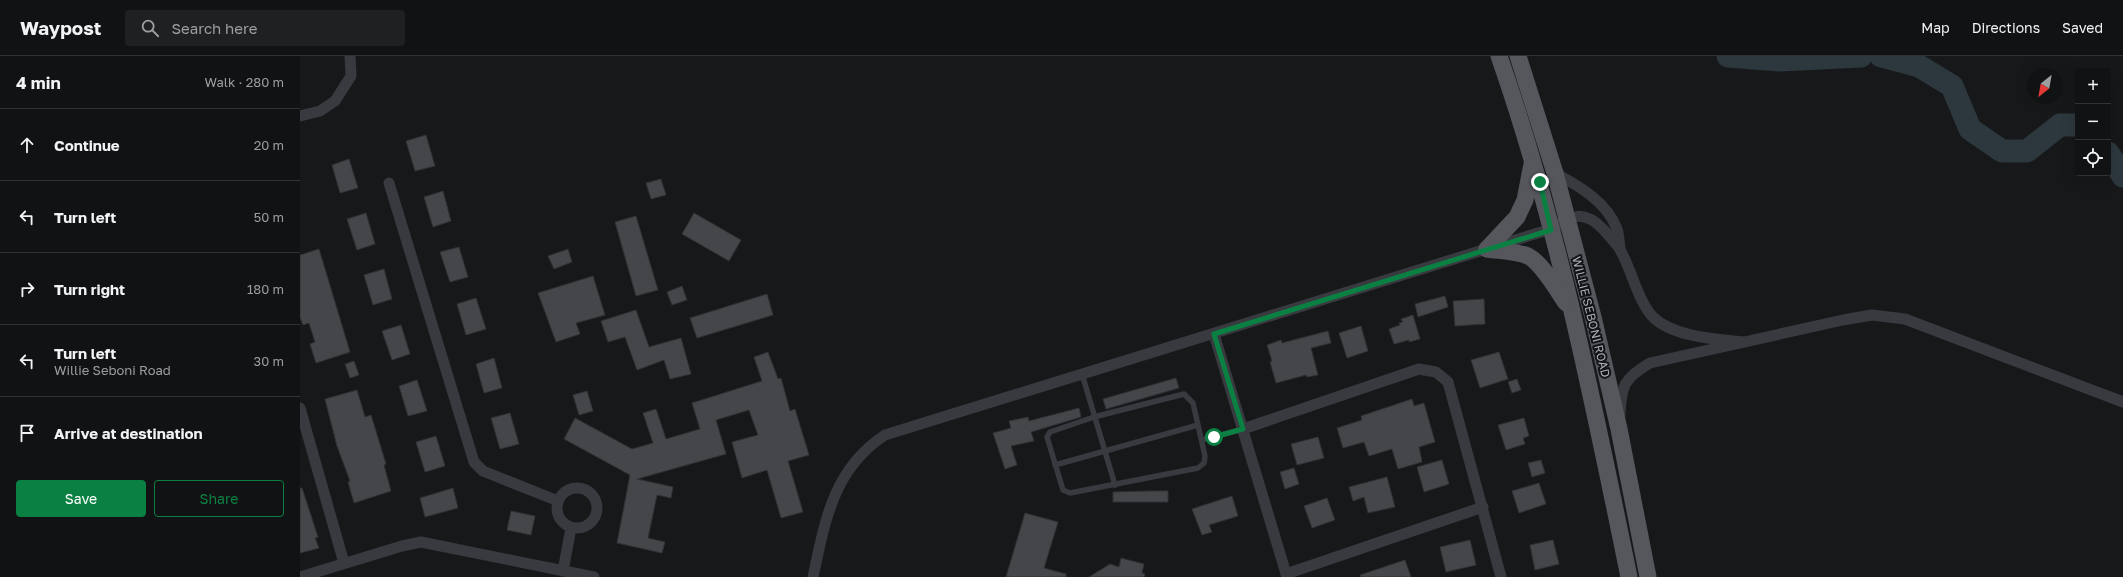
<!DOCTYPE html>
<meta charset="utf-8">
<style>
:root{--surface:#111214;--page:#1e2022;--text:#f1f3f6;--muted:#9c9ea0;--line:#303234;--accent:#0b8043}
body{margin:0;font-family:"Golos Text",sans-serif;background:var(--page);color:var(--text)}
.controls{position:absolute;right:12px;top:12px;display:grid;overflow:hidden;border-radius:4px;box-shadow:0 4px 16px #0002}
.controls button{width:36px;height:36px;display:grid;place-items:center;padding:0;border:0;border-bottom:1px solid var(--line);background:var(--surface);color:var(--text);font:20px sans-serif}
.compass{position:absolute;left:1727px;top:12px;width:36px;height:36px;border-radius:50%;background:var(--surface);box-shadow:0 4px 16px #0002;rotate:211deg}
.stop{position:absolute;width:12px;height:12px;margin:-9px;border:3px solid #0b8043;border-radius:50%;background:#fff}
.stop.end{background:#0b8043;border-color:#fff;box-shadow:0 1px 4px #0008}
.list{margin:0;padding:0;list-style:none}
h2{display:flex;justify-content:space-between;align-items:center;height:52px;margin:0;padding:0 16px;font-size:17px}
h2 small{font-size:13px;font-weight:400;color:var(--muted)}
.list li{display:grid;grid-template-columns:26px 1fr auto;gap:12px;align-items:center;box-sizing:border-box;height:72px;padding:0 16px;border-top:1px solid var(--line)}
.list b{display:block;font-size:15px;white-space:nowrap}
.list p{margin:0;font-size:13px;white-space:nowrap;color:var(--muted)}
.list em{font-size:13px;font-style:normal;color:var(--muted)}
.actions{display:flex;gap:8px;padding:12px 16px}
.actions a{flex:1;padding:9px 0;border:1px solid var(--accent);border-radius:4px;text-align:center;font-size:14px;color:var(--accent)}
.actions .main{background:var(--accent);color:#fff}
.icon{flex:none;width:22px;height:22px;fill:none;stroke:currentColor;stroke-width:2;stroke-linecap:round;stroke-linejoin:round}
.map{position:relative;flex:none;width:1823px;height:521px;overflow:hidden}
header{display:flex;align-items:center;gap:24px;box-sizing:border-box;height:56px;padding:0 20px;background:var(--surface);border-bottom:1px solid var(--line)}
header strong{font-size:19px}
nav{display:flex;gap:22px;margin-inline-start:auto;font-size:14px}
.search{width:280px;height:36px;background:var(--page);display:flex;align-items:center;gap:10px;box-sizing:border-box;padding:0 14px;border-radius:4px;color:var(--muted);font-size:15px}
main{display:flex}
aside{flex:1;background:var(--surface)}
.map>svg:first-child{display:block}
</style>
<header>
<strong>Waypost</strong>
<div class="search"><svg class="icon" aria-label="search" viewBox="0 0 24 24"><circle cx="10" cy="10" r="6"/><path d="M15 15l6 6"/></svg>Search here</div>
<nav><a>Map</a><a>Directions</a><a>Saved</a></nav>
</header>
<main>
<aside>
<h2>4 min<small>Walk · 280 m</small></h2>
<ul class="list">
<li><svg class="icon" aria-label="ahead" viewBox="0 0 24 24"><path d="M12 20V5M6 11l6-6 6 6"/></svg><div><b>Continue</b></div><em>20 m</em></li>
<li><svg class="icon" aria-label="left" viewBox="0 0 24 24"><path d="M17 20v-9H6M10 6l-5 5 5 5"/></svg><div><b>Turn left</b></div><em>50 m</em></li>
<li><svg class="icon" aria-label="right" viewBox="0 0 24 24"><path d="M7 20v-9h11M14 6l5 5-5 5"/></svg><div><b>Turn right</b></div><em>180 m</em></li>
<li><svg class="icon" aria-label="left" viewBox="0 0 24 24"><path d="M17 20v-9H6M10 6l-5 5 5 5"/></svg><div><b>Turn left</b><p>Willie Seboni Road</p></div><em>30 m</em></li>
<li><svg class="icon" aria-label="arrive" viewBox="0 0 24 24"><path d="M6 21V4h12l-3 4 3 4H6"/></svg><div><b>Arrive at destination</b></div></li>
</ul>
<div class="actions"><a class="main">Save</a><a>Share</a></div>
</aside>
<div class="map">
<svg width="1823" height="521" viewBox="0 0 1823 521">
<rect width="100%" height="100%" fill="#17181a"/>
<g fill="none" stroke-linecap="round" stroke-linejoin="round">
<g stroke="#2d383e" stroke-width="23">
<polyline points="1428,0 1479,4 1561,0"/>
<polyline points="1581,0 1619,10 1652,30 1670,73 1702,95 1727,95 1760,69 1778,69"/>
<polyline points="1808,97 1823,120"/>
</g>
</g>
<g fill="#44464a" stroke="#313236">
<polygon points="126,79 135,110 115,115 106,85"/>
<polygon points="49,103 58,132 40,137 32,109"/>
<polygon points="361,123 366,139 351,143 346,127"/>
<polygon points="143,135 151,165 133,171 124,141"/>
<polygon points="66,157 75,188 57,194 47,163"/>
<polygon points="394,157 441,184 429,205 382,178"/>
<polygon points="336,160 358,234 336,240 315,166"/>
<polygon points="159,191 168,221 150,226 140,196"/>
<polygon points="19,193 50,296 16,307 10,288 15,286 9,267 3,269 0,261 0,199"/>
<polygon points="268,193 272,206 254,213 248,200"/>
<polygon points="84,213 92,243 73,249 64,219"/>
<polygon points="293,220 305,259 276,267 280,278 256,286 238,237"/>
<polygon points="382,230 387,244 372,249 367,236"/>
<polygon points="467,238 473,259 397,282 390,262"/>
<polygon points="1145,240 1148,251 1118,261 1115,248"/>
<polygon points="176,242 186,273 166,279 157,248"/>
<polygon points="1184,243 1185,268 1155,270 1153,245"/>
<polygon points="336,254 349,291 381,282 391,318 370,323 364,304 337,314 325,281 308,286 301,265"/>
<polygon points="1113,259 1120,283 1109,286 1109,284 1094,288 1089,273 1100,269 1099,267 1103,266 1101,263"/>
<polygon points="101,269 110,298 92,304 82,275"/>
<polygon points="1061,270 1068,295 1047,302 1039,277"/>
<polygon points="1028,275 1031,287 1011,292 1018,319 1007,321 1006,319 976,327 970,306 972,305 967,289 981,284 982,287"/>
<polygon points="468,296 478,323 481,322 490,355 495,353 509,399 488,405 503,456 481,462 467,414 442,422 432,386 458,379 449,354 416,364 426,398 337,423 373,431 371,442 357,439 348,482 365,486 362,497 317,487 330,419 264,383 275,362 332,393 353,387 343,357 356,353 366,383 400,373 392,347 462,325 454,301"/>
<polygon points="1199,296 1208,323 1180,332 1171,304"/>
<polygon points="194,302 202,332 184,337 176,308"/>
<polygon points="54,305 59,319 50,322 45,308"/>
<polygon points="876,322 879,332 806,353 803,343"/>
<polygon points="1217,323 1221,334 1212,337 1208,326"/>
<polygon points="117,324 127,355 108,360 99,330"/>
<polygon points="57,334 65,361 71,359 86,408 84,409 91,435 54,447 48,426 50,425 37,390 25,343"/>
<polygon points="287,335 293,355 279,359 273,339"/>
<polygon points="1112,343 1114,350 1124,347 1135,386 1119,391 1122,406 1098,413 1092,393 1069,400 1064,386 1043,392 1037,372 1062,364 1061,360"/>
<polygon points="779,352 781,361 731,376 734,385 711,390 717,409 705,413 693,377 711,372 709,365 728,361 729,365"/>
<polygon points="210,357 219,388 200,393 191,362"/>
<polygon points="1224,362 1229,380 1223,382 1225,388 1206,394 1198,369"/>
<polygon points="136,380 145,410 125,416 116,386"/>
<polygon points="1018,381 1024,402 997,409 991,388"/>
<polygon points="1142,404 1149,428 1124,436 1117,411"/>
<polygon points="1241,404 1245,417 1232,421 1228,407"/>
<polygon points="994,412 999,428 985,433 980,416"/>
<polygon points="1087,421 1095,451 1068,457 1064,441 1053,445 1049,431"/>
<polygon points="1239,427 1246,448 1219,457 1212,435"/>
<polygon points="0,432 2,432 18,481 15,482 19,492 0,497"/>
<polygon points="153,432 158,452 125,461 120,442"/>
<polygon points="849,435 868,435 868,446 813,446 813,436"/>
<polygon points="932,440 938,460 909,469 912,476 902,479 892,453"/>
<polygon points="1027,442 1035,464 1012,472 1004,450"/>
<polygon points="211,455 235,460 231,479 207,474"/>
<polygon points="725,457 758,466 744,512 766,518 766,521 706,521"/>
<polygon points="1170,484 1176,509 1146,516 1140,491"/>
<polygon points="1253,484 1259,508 1235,514 1230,489"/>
<polygon points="821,502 844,508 842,517 845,518 844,521 789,521 810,508 819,511"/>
<polygon points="1105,504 1111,521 1061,521 1060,519"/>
</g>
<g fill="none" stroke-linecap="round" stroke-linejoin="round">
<g stroke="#383a3f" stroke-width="5.5">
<polyline points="782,318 815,429"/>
<polygon points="884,338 893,347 905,400 904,407 898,412 770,437 763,434 747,381 750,376 794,361"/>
<polyline points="902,384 943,373"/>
<polyline points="755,409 898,369"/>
</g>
<g stroke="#383a3f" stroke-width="11">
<polyline points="0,60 20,55 35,45 51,20 50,0"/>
<path d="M1255 117C1279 130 1307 146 1317 173 1319 179 1319 186 1320 192"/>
<polyline points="89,127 174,406 183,415 258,445"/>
<polyline points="914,278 987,521"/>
<polyline points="0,352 44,507"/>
<path d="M1320 360C1321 330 1324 322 1350 307L1543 264 1572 259 1605 263 1823 346"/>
<polyline points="943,373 1119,313 1136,316 1148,326 1201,521"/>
<circle cx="277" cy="452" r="20"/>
<polyline points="263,515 271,472"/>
<polyline points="986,518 1183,451"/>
<polyline points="0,521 102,490 121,486 294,521"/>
<path d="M513 521C525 465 533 413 585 379L1251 173C1271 159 1284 153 1304 174 1309 180 1315 186 1319 192 1331 211 1338 246 1353 261 1373 281 1416 283 1443 286"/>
</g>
<g stroke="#55575d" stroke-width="17">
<path d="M1199 0C1258 169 1293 345 1329 521"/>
<polyline points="1218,0 1255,117 1293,261 1319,373 1348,521"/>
<path d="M1187 193C1201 195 1215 195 1228 200 1242 207 1257 234 1266 247"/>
<polyline points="1187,193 1217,161 1225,144 1232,108"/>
</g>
</g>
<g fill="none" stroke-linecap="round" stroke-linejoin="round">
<polyline stroke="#0b8043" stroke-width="5" points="914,381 943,373 914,278 1251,174 1240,126"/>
</g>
<g text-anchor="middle" stroke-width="4" stroke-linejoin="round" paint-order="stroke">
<g font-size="12" fill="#aab0b9" stroke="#121315">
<text transform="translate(1291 261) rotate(76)" y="4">WILLIE SEBONI ROAD</text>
</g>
</g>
</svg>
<div class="controls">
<button>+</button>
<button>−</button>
<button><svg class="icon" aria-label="locate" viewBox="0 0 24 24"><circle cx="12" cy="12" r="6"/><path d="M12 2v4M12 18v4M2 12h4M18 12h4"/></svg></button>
</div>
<svg class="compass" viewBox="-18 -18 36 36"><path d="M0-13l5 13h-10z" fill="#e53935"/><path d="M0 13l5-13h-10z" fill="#9c9ea0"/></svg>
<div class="stop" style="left:914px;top:381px"></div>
<div class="stop end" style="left:1240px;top:126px"></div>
</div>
</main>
